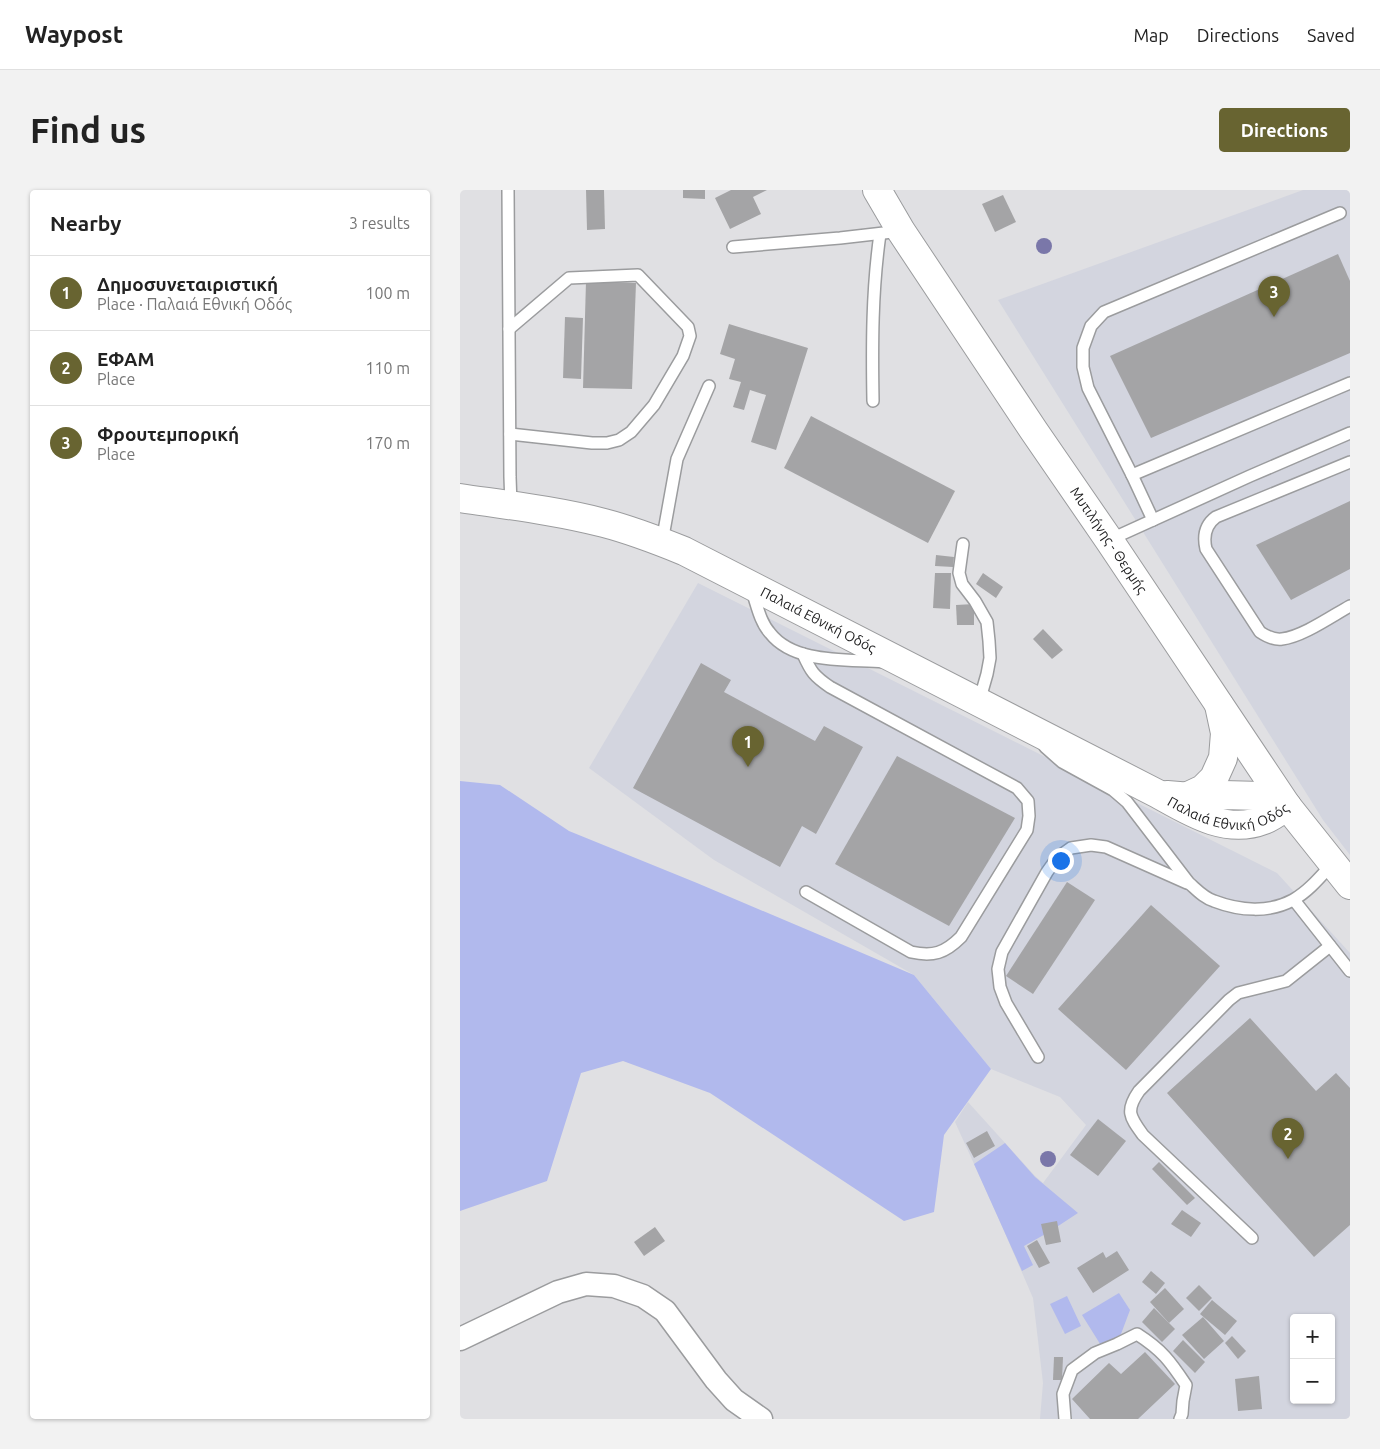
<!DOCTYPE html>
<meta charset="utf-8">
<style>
:root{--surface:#fff;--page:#f2f2f2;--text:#222;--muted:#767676;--line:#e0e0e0;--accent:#686431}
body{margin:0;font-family:Ubuntu,sans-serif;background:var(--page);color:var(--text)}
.controls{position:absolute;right:15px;bottom:15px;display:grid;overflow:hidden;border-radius:5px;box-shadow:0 1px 4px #0004}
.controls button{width:45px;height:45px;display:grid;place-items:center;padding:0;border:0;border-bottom:1px solid var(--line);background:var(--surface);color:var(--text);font:25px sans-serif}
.you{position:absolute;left:600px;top:670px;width:18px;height:18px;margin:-12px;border:4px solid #fff;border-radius:50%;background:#1a73e8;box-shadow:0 0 0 8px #1a73e833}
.badge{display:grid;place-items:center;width:32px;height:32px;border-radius:50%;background:var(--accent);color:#fff;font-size:16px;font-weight:700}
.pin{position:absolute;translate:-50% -41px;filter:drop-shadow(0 1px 2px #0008)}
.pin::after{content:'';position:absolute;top:26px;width:18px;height:15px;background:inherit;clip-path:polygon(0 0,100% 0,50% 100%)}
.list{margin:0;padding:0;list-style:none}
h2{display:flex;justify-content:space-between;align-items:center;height:65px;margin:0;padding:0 20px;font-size:21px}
h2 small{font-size:16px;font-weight:400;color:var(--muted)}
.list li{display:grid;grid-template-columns:32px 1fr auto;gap:15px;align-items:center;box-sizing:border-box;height:75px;padding:0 20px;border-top:1px solid var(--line)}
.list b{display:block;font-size:19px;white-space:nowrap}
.list p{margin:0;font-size:16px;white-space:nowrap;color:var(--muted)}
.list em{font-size:16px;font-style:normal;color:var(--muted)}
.map{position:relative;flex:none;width:890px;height:1229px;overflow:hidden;border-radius:5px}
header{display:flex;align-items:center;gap:30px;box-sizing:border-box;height:70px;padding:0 25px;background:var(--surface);border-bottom:1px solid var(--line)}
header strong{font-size:24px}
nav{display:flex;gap:28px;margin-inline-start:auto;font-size:18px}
.intro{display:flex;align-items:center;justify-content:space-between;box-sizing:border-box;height:120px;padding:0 30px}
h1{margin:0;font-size:35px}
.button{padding:12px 22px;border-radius:5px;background:var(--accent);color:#fff;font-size:18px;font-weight:700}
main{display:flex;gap:30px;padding:0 30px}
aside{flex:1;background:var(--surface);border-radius:5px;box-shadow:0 1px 4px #0004}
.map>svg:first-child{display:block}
</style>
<header>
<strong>Waypost</strong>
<nav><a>Map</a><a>Directions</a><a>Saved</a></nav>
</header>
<div class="intro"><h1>Find us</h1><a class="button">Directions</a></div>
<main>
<aside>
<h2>Nearby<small>3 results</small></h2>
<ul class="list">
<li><span class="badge">1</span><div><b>Δημοσυνεταιριστική</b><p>Place · Παλαιά Εθνική Οδός</p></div><em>100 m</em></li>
<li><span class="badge">2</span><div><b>ΕΦΑΜ</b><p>Place</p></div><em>110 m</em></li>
<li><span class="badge">3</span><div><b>Φρουτεμπορική</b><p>Place</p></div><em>170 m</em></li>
</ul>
</aside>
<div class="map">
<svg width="890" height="1229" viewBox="0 0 890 1229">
<rect width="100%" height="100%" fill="#e0e0e3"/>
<g fill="#d3d5df" fill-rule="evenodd">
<polygon points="843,0 890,0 890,665 863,630 538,110"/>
<path d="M238 393 817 683 890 763V1229H580L583 1193 573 1108 538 1027 495 932 508 912 575 986 583 993 626 935 600 907 531 879 454 785 254 670 129 578ZM834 1128H871V1210H834Z"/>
</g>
<g fill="#b1b9ed">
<polygon points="0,591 40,595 109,641 237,693 454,785 531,879 484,945 474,1022 444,1031 250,903 163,871 121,883 87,991 0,1021"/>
<polygon points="545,953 575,987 618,1023 589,1042 564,1056 573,1075 562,1081 514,974"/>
<polygon points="659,1103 670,1120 661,1144 642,1157 622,1125"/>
<polygon points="607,1106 621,1136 605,1144 590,1114"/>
</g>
<g fill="#a4a4a6">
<polygon points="126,0 144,0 145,39 127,40"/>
<polygon points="223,0 245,0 245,9 223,8"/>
<polygon points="271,0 307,0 293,7 301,24 270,39 255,8"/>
<polygon points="543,5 556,32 535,42 522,14"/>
<polygon points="878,64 890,91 890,163 691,248 650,166"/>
<polygon points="126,91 176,93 172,199 123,198"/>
<polygon points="105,127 123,128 121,189 103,188"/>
<polygon points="269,134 348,158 316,260 291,252 306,205 290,200 284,220 273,217 281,192 269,189 275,169 260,164"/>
<polygon points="351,226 495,301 468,353 324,278"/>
<polygon points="890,311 890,379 831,410 796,355"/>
<polygon points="476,365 494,367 493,377 475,376"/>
<polygon points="475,383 491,383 490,419 473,418"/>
<polygon points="523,383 543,397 536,408 516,394"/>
<polygon points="514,414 514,435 497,435 496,415"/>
<polygon points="583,439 603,460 592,469 573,449"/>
<polygon points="241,473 271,490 264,502 355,551 364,536 403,557 356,644 342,636 320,677 173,598"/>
<polygon points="437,566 555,628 489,736 375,674"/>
<polygon points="607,692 635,710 573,804 546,786"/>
<polygon points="691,715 760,776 666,880 598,819"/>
<polygon points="790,828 856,901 876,883 890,898 890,1035 854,1067 707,903"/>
<polygon points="638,929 666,951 638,986 610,965"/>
<polygon points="527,941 535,956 514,968 506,953"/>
<polygon points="699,972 735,1008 727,1015 692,979"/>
<polygon points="722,1020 741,1033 731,1047 711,1034"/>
<polygon points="597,1031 601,1052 586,1055 581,1034"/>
<polygon points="195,1037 205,1051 184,1066 174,1052"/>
<polygon points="577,1050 590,1073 579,1078 567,1056"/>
<polygon points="657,1061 669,1080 633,1103 617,1078 643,1062 646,1068"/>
<polygon points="691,1081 705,1093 696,1104 682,1092"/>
<polygon points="739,1095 752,1108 739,1121 726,1108"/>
<polygon points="705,1098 724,1119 709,1133 690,1112"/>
<polygon points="752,1110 777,1131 765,1145 740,1124"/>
<polygon points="694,1118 715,1139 702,1152 682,1132"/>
<polygon points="743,1127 764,1151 744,1169 722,1145"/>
<polygon points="772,1146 786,1161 778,1169 765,1153"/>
<polygon points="723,1150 745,1172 735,1183 713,1161"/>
<polygon points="685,1162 715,1194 678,1229 630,1229 612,1209 649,1173 661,1184"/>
<polygon points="594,1167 603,1167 602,1190 593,1190"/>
<polygon points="799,1186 802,1219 778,1221 775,1189"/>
</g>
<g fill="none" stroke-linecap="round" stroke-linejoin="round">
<defs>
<g id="service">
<polyline points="48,0 50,287 51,315"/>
<polyline points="273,57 380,48 441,41"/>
<polyline points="49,139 109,88 178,85 228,137 230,146 223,166 194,215 171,242 159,250 147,253 132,253 50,244"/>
<path d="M413 211C412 155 412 100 420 44"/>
<path d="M890 272 756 327C745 335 743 346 746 359L800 442C806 446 814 450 822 449 842 447 872 426 890 416"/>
<polyline points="672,285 890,193"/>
<polyline points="693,330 672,285 628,198 623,177 623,158 631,136 644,122 880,23"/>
<polyline points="649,350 790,286 890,243"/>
<polyline points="202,352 217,269 249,196"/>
<polyline points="503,354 499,383 502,394 515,411 527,432 529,451 530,468 527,484 519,512"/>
<path d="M292 401C297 415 300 432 310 443 334 474 387 469 423 472"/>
<path d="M343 464C351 482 354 486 370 497L557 598 568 611 569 626 567 640 501 747C485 763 473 767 451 762L346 702"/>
<path d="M585 557 602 572 653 600 667 612 729 693C737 700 744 708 754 711 780 721 809 723 833 710 849 701 861 686 873 673"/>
<polyline points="834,710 890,781"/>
<polyline points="578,867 546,813 540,797 538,779 542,762 587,682 597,668 611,658 631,655 646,657 727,693"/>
<path d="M792 1048 683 945C670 927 665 921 679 901L769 810 778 803 826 791 870 756"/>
<path d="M605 1229 603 1204 612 1180 635 1163 657 1154 677 1144C702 1160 710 1171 726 1195L723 1211 722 1224 720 1229"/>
</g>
<polyline id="minor" points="0,1149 98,1102 126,1094 154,1096 183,1106 205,1121 256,1190 274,1210 301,1229"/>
<g id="secondary">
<path id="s1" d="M0 308C47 315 98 321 144 333 171 340 197 350 224 361L698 604C730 622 766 645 804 630 812 627 820 621 827 616"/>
<polyline points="707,605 743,608 763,605 801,606 827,616"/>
<polyline points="726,607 743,599 754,588 763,568 765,543 759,515"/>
</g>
<g id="primary">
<path id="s2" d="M417 0 441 41 574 241 649 350 827 616 890 695"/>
</g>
</defs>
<use href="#service" stroke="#9b9c9e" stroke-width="14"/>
<use href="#minor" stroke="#9b9c9e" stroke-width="25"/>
<use href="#secondary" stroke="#9b9c9e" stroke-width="30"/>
<use href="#primary" stroke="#9b9c9e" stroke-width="30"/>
<use href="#service" stroke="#fff" stroke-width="11"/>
<use href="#minor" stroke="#fff" stroke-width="22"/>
<use href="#secondary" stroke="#fff" stroke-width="28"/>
<use href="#primary" stroke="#fff" stroke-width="28"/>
</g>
<g fill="#7a77a9">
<circle cx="584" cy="56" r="8"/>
<circle cx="588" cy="969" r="8"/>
</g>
<g text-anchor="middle" stroke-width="4" stroke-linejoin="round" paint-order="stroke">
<g font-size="14" fill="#212122" stroke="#fff">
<text dy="5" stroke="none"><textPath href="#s2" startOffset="420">Μυτιλήνης - Θερμής</textPath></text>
<text dy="5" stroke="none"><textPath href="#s1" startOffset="382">Παλαιά Εθνική Οδός</textPath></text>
<text dy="5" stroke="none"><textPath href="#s1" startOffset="840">Παλαιά Εθνική Οδός</textPath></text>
</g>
</g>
</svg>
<div class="controls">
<button>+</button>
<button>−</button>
</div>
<div class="you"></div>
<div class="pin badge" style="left:288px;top:577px">1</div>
<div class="pin badge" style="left:828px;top:969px">2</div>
<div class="pin badge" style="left:814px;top:127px">3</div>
</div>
</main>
